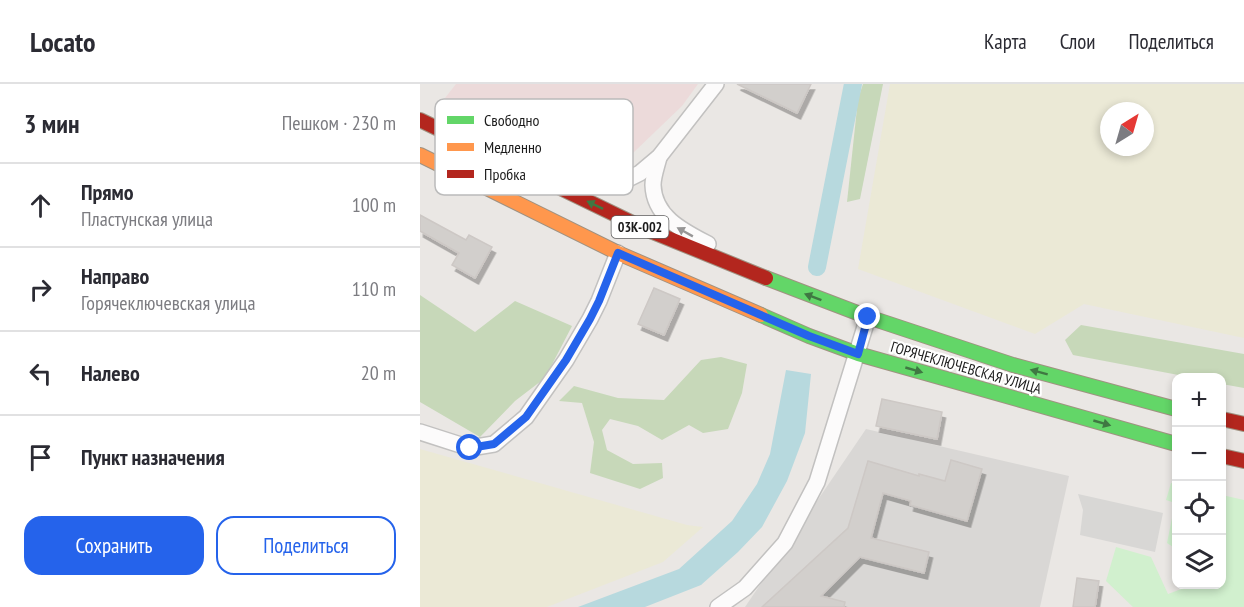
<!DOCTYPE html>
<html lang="ru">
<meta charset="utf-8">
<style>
:root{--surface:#fff;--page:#f7f7f7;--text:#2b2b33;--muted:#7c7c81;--line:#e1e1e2;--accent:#2563eb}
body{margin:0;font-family:"PT Sans Narrow",sans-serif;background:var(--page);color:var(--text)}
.controls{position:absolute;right:18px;bottom:18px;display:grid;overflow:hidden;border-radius:12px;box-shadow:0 3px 9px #0003}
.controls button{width:54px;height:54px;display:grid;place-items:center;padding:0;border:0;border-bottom:2px solid var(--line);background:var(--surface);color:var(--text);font:30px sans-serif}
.compass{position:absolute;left:680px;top:18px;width:54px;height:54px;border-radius:50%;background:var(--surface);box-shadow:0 3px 9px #0003;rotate:37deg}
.stop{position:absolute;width:18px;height:18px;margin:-14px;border:4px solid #2563eb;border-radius:50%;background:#fff}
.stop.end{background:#2563eb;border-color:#fff;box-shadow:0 2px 6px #0008}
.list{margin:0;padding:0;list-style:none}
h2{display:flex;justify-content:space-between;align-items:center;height:78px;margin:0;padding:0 24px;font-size:26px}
h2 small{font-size:20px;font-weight:400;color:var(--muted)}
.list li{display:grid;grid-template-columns:39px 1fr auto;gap:18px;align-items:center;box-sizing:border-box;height:84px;padding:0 24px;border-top:2px solid var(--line)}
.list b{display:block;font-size:22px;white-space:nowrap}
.list p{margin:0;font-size:20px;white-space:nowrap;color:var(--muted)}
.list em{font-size:20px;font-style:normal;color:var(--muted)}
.actions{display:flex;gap:12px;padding:18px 24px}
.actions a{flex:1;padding:14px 0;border:2px solid var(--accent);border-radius:18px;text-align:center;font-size:21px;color:var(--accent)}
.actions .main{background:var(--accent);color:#fff}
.icon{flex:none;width:33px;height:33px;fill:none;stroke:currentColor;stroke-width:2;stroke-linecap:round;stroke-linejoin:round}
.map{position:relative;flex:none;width:824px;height:523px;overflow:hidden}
header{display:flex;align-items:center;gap:36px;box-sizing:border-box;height:84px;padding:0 30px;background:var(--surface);border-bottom:2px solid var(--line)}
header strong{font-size:28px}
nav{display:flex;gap:33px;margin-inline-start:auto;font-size:21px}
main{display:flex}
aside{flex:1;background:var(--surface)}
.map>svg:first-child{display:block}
</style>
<header>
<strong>Locato</strong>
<nav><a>Карта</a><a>Слои</a><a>Поделиться</a></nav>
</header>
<main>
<aside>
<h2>3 мин<small>Пешком · 230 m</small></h2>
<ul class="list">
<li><svg class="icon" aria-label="ahead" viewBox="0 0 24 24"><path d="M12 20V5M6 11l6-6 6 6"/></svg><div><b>Прямо</b><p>Пластунская улица</p></div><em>100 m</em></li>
<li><svg class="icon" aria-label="right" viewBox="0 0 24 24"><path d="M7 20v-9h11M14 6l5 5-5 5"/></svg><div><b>Направо</b><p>Горячеключевская улица</p></div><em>110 m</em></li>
<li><svg class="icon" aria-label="left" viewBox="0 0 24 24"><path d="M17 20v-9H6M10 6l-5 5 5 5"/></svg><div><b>Налево</b></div><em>20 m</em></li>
<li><svg class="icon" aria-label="arrive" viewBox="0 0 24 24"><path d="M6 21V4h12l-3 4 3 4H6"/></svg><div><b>Пункт назначения</b></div></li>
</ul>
<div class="actions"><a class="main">Сохранить</a><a>Поделиться</a></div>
</aside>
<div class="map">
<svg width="824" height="523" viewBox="0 0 824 523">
<defs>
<filter id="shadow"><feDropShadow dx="3.5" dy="6" stdDeviation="0" flood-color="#0004"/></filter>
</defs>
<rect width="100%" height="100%" fill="#eae7e4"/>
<polygon fill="#d9d7d5" points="446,345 649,392 620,523 325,523"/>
<polygon fill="#ecdada" points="36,0 278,0 262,22 188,93 25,14"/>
<g fill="#ebe9d6" fill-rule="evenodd">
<path d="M470 0H824V254L664 220 615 250 438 185ZM689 27H725V63H689Z"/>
<polygon points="0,365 267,441 283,443 243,478 127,523 0,523"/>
</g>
<g fill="#c7d8b9">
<polygon points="443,0 463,0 440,115 427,118 438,15"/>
<polygon points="0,211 55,248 95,217 152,242 125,294 95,317 60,353 0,318"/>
<polygon points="661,241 824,270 824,304 802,300 802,294 769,293 653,271 645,256"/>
<polygon points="301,273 327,280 322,309 308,345 283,349 269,341 242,356 218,342 190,335 182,346 187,366 213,380 242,379 243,394 220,405 170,389 174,358 162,319 139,317 154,302 198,314 244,316 281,276"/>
</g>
<g fill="#d1f0ce">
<polygon points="751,399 756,400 756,465 747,459 755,419 746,416"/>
<polygon points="802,411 824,416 824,523 713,523 686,497 696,463 731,473 748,510 772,501 802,500"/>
</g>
<polygon fill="#d8d7d5" points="658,410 743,429 735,468 660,451 663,426"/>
<polygon fill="#b7d9de" points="366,286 391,290 385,349 367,397 342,443 318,468 281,501 225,523 158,523 259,485 312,437 337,400 350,370"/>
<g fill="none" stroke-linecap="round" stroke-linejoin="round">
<polyline stroke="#b7d9de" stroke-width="18" points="397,183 433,0"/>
</g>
<g fill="#d2cfcc" stroke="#cdc8c5" stroke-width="1.5" filter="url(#shadow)">
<polygon points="317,0 391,0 377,29"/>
<polygon points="0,131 46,156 49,151 72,163 55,194 32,181 39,169 0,147"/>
<polygon points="234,204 260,215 244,251 218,240"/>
<polygon points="462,315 522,328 517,355 456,342"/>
<polygon points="531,376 562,385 547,437 490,421 491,417 463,409 451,454 509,468 504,489 440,473 401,512 425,518 424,523 342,523 428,444 448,377 499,392 499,390 525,397"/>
<polygon points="657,494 679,497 675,523 653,523"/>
</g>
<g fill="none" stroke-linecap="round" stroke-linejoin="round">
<defs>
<g id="street">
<path d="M239 73C237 82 233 92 233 101 234 133 263 147 288 160"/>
<polyline points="116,81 175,102 202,98 220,89 239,73 296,0"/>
<polyline points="0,348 50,364 74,360 106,333 146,276 170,235 179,217 198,169"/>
<polyline points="298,523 325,504 365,459 397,398 448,233"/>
</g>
<g id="fast">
<polyline points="346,194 448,233 593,281 756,325"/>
<polyline points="341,231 389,252 438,270 756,360"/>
</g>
<polyline id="slow" points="0,71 198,169 341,231"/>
<g id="jam">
<polyline points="0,36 223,144 346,194"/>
<polyline points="802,335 824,340"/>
<polyline points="802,372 824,377"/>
</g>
</defs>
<use href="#street" stroke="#c2c1c0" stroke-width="18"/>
<use href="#fast" stroke="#a09281" stroke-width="16"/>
<use href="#slow" stroke="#a09281" stroke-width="16"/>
<use href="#jam" stroke="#a09281" stroke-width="16"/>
<use href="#street" stroke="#fcfbfb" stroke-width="15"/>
<use href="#fast" stroke="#63d668" stroke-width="14"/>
<use href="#slow" stroke="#ff974d" stroke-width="14"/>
<use href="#jam" stroke="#b3261e" stroke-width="14"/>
</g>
<defs><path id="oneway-solid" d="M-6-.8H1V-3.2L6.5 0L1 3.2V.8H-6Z" transform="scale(1.5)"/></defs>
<g fill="#3f7842">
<use href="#oneway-solid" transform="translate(175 121) rotate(-154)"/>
<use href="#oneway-solid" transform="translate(393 213) rotate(-159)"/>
<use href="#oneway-solid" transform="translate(494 286) rotate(16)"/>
<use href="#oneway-solid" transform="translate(619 288) rotate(-165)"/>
<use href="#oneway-solid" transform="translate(682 339) rotate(16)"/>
</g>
<use fill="#979696" href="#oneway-solid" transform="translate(265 148) rotate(-151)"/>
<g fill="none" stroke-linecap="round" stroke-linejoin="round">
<polyline stroke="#2563eb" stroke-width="8" points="50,364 74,360 106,333 146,276 170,235 179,217 198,169 389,252 438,270 448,233"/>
</g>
<g text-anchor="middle" stroke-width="4.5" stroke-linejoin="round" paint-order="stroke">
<rect fill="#fff" stroke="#5f5f5f" stroke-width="1.5" x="191.5" y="132" width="57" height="22" rx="4.5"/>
<g font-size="14" font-weight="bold" fill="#1b1b1b">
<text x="220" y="148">03К-002</text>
</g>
<g font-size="15" fill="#1b1b1b" stroke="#fff">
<text transform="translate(546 284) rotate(16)" y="5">ГОРЯЧЕКЛЮЧЕВСКАЯ УЛИЦА</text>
</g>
</g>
<rect x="15" y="15" width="198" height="96" rx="9" fill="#fff" stroke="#bbb" stroke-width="1.5"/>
<rect x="27" y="32" width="27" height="8" fill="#63d668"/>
<rect x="27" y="59" width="27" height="8" fill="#ff974d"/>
<rect x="27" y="86" width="27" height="8" fill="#b3261e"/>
<g font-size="16" fill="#1b1b1b">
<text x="64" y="42">Свободно</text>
<text x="64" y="69">Медленно</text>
<text x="64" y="96">Пробка</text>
</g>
</svg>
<div class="controls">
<button>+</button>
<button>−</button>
<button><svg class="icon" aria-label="locate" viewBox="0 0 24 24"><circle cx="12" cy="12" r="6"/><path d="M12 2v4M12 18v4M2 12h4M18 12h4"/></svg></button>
<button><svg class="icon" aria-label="layers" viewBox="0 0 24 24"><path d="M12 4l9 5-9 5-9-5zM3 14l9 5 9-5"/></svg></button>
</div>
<svg class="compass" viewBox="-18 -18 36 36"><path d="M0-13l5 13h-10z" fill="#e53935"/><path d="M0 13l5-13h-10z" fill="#7c7c81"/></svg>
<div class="stop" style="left:50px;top:364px"></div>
<div class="stop end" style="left:448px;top:233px"></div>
</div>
</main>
